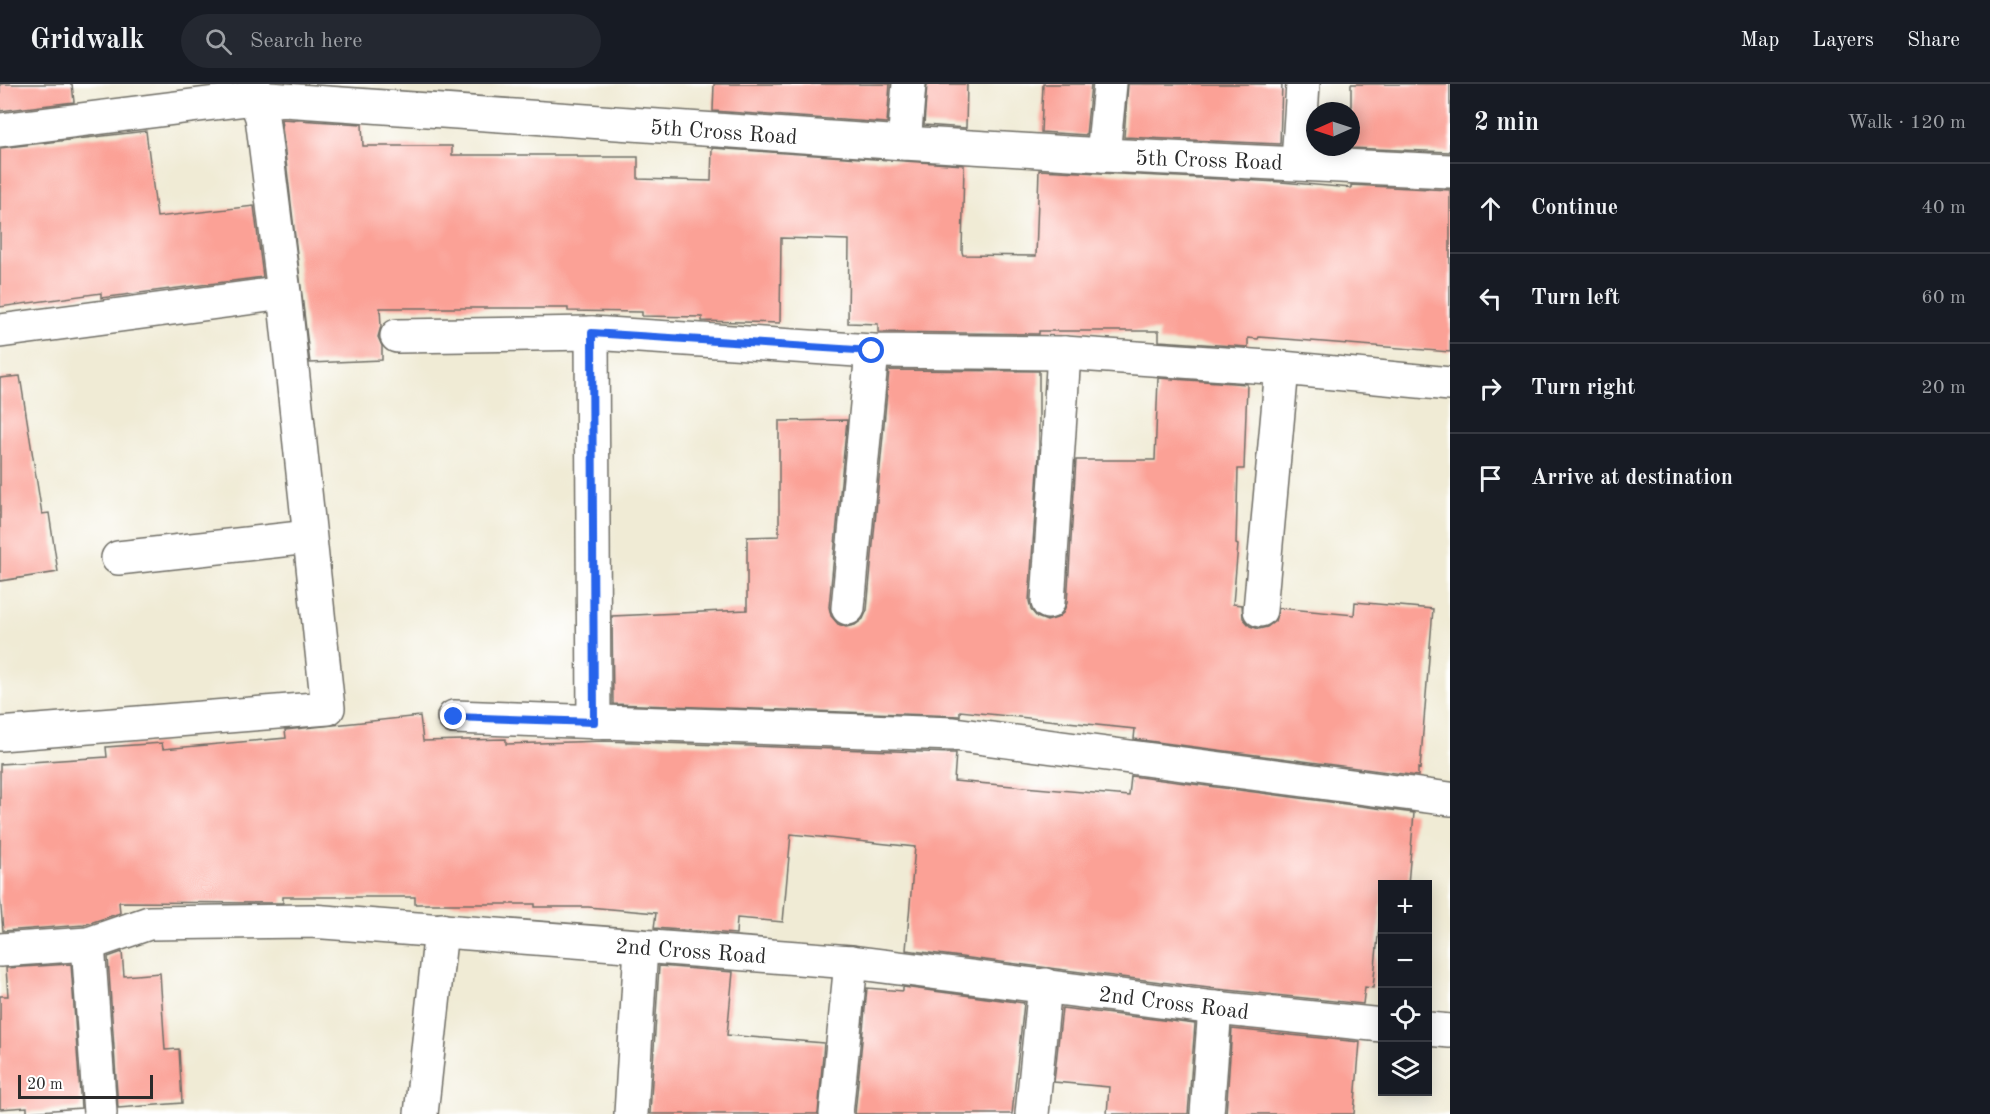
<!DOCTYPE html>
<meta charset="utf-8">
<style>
:root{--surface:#171b24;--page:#242831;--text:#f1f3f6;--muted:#9ea1a6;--line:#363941}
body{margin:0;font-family:"Old Standard TT",serif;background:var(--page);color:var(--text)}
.controls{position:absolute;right:18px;bottom:18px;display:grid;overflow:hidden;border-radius:0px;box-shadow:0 3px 15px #0003}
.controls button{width:54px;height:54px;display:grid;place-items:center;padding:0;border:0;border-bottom:2px solid var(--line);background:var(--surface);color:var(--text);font:30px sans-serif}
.compass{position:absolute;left:1306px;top:18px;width:54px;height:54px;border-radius:50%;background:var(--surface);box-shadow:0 3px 15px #0003;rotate:267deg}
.scale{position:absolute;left:18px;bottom:15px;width:135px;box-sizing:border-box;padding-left:6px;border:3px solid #2b2b2b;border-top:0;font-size:16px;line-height:21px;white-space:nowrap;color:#2b2b2b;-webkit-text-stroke:4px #fff;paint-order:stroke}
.stop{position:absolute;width:18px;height:18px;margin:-14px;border:4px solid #2563eb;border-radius:50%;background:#fff}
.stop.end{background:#2563eb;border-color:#fff;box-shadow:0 2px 6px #0008}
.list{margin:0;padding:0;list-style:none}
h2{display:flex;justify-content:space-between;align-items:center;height:78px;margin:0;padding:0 24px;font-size:26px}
h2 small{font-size:20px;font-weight:400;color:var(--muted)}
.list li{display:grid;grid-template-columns:39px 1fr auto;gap:18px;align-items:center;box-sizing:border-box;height:90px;padding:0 24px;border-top:2px solid var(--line)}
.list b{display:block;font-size:22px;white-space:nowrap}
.list em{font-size:20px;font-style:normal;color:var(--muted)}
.icon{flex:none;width:33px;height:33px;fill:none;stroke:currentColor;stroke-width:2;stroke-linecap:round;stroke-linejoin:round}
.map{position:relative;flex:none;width:1450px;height:1030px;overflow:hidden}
header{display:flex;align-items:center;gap:36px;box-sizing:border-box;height:84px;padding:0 30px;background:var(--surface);border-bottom:2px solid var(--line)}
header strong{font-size:28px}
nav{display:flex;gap:33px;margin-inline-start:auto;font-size:21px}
.search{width:420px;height:54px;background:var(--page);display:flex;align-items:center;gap:15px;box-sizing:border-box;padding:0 21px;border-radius:33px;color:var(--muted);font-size:22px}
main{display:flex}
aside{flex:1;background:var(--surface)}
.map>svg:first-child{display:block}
</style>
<header>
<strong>Gridwalk</strong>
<div class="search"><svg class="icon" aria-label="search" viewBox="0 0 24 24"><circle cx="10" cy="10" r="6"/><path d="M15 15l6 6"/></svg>Search here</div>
<nav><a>Map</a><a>Layers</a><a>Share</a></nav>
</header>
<main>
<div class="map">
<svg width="1450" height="1030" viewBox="0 0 1450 1030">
<rect width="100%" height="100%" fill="#fff"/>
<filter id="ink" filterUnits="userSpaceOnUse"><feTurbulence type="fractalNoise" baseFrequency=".0167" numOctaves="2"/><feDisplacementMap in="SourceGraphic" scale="12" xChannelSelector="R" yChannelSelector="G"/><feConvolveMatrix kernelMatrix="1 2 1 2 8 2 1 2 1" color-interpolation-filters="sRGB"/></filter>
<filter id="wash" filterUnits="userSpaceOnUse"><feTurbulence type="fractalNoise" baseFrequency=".008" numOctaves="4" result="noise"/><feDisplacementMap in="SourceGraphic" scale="24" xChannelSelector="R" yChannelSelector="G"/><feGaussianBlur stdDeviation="1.35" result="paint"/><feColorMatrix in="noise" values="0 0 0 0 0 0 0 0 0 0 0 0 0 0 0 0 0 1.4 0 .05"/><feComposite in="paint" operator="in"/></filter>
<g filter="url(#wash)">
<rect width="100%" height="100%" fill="#f0ebd5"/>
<g id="blocks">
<g fill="#fba196">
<polygon points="0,0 72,0 74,18 0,27"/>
<polygon points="714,0 890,0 887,39 713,27"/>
<polygon points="927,0 967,0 966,44 924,41"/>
<polygon points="1043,0 1091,0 1086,51 1041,48"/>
<polygon points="1128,0 1282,0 1280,60 1124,53"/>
<polygon points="1351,0 1450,0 1450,68 1351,64"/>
<polygon points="281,35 362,40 363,62 452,62 452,71 577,71 577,73 638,73 638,95 711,97 712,64 964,81 962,168 963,171 1036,172 1039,86 1281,98 1351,104 1351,101 1450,106 1450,268 1259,253 1258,255 1248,254 1248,263 1159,257 1159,247 1039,247 1039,250 878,248 878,240 848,239 849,156 781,154 780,239 702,237 702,233 642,232 642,228 568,227 568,224 380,224 381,242 378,253 382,262 382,276 310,279"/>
<polygon points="146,47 157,133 254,122 263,193 101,214 101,209 0,223 0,64"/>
<polygon points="889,286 1039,287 1039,372 1029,517 1031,526 1037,533 1047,537 1057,534 1063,529 1067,519 1076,376 1155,376 1158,294 1247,300 1244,385 1238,385 1236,460 1238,461 1233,520 1242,521 1243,534 1250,542 1259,545 1267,543 1275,537 1279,524 1354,531 1355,518 1433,525 1420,685 1418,684 1418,692 1134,655 1135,645 960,627 960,632 613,620 612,532 747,526 747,453 779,452 779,337 847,336 829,523 831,532 838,540 846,543 855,541 863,535 867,526"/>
<polygon points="20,292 42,430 49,429 58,488 0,497 0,294"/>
<polygon points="420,632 423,657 506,655 506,660 604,657 952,669 956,669 954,697 1129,712 1131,692 1414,729 1408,801 1383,801 1373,904 1365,903 1363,920 1217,905 906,866 915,763 791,750 783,838 737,834 736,850 654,844 656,829 588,823 535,823 535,820 415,820 415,813 283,813 283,819 119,818 120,829 84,841 3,847 0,813 0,680 107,673 106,663 162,659 163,665 286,654 285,646"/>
<polygon points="122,868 124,892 160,889 165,966 179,965 182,1019 118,1024 108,873"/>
<polygon points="71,880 81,1024 27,1028 27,1023 0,1025 0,912 8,912 6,884"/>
<polygon points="659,882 733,888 727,951 824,959 818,1030 650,1030"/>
<polygon points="903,903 1024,919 1012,1030 855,1030 867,904 903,907"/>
<polygon points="1062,924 1195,940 1188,1030 1107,1030 1109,1003 1054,998"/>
<polygon points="1232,945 1360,958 1354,1030 1226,1030"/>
</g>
</g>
</g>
<g filter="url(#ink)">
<use href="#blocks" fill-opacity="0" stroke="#706e66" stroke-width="1.5"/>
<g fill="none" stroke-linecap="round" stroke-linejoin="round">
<defs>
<g id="minor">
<polyline points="0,46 255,14 904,59 1103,71 1450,87"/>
<polyline points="904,59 909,0"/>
<polyline points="1103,71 1110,0"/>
<polyline points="1298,78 1303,0"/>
<polyline points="0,247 284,209"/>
<polyline points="592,249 594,638"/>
<polyline points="397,252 592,249 872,267 1064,269 1282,284 1450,300"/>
<polyline points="118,474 309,453"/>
<polyline points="1048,518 1064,269"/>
<polyline points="848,524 872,267"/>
<polyline points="1260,526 1282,284"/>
<polyline points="454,633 954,650 1450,715"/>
<polyline points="0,650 328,624 284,209 262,33 255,14 254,0"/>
<polyline points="88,860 100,1029"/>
<polyline points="0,866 88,860 149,839 311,837 851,878 1215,924 1382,941"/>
<polyline points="1428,945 1450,947"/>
<polyline points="421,1030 441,846"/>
<polyline points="631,1030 641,863"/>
<polyline points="836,1030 851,878"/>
<polyline points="1032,1030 1045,901"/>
<polyline points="1207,1030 1215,924"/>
</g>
</defs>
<use href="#minor" stroke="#706e66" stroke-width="36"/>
<use href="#minor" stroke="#fff" stroke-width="33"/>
</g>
</g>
<g fill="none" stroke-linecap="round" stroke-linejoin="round" filter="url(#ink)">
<polyline stroke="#2563eb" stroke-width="8" points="454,633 594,638 592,249 872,267"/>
</g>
<g text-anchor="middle" stroke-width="4.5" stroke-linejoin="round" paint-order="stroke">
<g font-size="22" fill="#2b2b2b" stroke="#fff">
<text transform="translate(724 47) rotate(4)" y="8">5th Cross Road</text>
<text transform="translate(1209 75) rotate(2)" y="8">5th Cross Road</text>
<text transform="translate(691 866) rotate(4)" y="8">2nd Cross Road</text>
<text transform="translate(1174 918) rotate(7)" y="8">2nd Cross Road</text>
</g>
</g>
</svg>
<div class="controls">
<button>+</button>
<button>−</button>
<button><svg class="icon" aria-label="locate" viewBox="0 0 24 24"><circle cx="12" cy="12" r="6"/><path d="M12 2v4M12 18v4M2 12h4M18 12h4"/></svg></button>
<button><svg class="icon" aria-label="layers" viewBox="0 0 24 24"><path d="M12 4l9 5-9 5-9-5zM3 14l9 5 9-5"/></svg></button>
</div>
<svg class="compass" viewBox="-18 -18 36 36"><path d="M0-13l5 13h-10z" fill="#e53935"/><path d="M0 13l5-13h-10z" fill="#9ea1a6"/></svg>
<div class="scale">20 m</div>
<div class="stop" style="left:872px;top:267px"></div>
<div class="stop end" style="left:454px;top:633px"></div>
</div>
<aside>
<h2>2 min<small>Walk · 120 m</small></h2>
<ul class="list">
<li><svg class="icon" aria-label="ahead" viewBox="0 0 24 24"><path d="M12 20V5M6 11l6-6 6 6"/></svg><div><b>Continue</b></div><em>40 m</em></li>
<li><svg class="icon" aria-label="left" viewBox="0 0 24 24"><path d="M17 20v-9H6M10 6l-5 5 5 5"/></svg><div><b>Turn left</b></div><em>60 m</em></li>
<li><svg class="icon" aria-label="right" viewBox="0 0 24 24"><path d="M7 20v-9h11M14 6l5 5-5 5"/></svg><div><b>Turn right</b></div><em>20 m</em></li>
<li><svg class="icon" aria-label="arrive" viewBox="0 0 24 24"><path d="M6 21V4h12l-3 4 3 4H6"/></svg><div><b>Arrive at destination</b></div></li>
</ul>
</aside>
</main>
